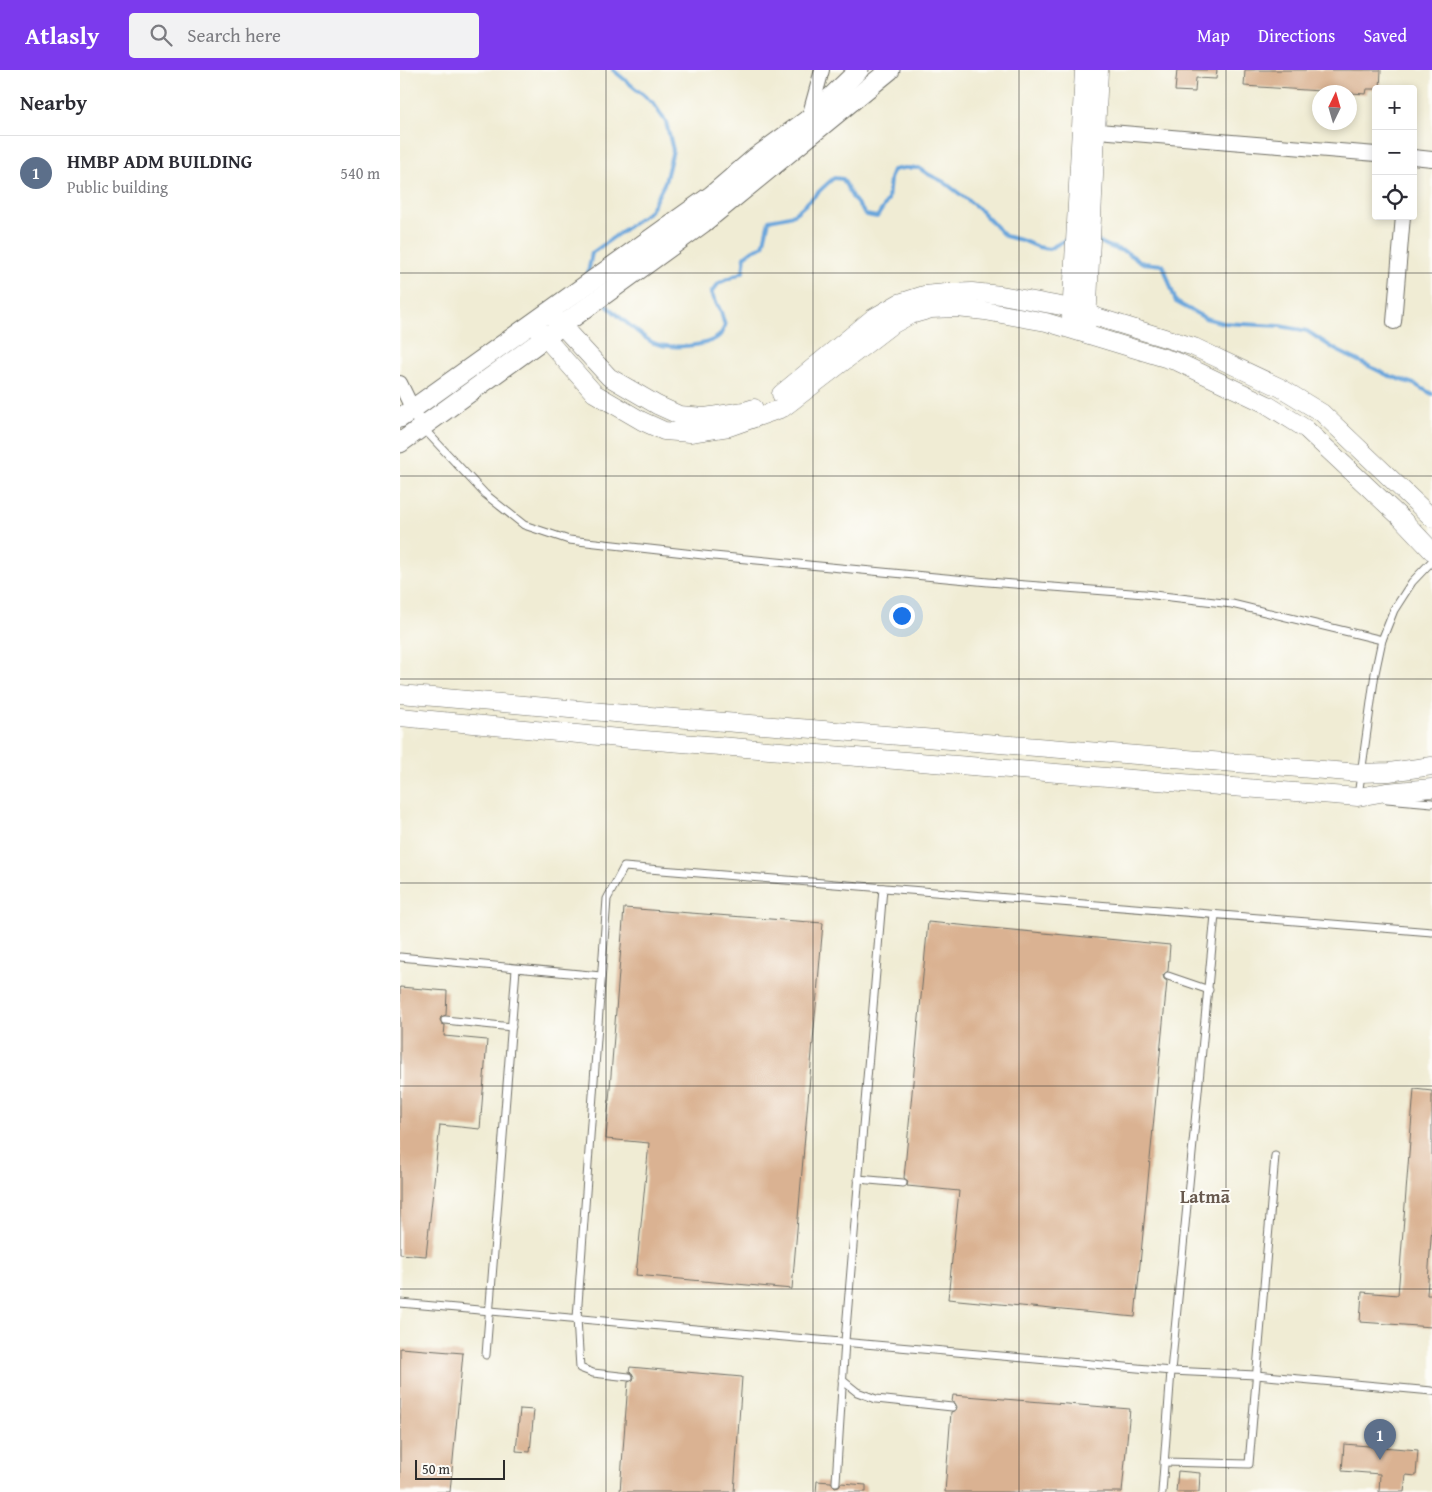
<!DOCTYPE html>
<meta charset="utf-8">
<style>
:root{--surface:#fff;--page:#f2f2f3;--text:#2b2b33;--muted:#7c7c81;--line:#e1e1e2;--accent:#7c3aed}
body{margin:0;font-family:"Gentium Book Plus",serif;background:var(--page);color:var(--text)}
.controls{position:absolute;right:15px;top:15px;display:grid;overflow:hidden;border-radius:5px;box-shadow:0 2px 8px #0003}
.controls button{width:45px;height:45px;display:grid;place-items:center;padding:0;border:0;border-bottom:1px solid var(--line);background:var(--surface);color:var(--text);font:25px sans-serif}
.compass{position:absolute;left:912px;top:15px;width:45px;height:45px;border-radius:50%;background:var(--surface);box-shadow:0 2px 8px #0003;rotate:5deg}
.scale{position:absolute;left:15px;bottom:12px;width:90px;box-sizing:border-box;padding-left:5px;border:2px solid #2b2b2b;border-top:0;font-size:14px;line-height:18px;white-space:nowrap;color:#2b2b2b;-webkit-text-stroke:4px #fdfcf7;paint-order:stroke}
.you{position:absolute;left:501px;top:545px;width:18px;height:18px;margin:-12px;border:4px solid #fff;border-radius:50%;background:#1a73e8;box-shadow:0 0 0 8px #1a73e833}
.badge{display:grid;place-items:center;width:32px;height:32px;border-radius:50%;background:var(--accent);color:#fff;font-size:16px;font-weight:700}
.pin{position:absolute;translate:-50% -41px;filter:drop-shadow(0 1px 2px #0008)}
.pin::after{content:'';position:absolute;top:26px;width:18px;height:15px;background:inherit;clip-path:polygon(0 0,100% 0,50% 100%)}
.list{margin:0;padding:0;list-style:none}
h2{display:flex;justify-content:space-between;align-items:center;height:65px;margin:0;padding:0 20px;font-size:21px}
h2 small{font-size:16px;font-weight:400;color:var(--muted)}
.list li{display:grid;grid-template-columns:32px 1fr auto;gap:15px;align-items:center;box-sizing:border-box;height:75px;padding:0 20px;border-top:1px solid var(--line)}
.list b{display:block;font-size:19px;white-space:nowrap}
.list p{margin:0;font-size:16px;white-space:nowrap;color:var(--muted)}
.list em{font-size:16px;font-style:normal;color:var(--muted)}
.icon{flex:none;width:28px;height:28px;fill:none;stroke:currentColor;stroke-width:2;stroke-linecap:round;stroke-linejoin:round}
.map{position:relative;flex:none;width:1032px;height:1422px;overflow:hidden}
header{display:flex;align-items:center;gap:30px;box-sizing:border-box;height:70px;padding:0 25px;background:var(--accent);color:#fff}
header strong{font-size:24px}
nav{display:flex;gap:28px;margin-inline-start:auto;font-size:18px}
.search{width:350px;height:45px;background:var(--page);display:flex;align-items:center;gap:12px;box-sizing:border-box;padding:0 18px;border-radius:5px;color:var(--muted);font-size:19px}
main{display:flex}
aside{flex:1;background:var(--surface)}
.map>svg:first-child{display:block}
</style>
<header>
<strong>Atlasly</strong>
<div class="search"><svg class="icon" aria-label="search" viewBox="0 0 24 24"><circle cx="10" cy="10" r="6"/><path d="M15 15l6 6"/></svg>Search here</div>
<nav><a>Map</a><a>Directions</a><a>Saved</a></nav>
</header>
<main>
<aside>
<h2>Nearby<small></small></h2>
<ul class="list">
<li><span class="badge" style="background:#5c6f8a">1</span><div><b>HMBP ADM BUILDING</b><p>Public building</p></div><em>540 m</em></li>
</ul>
</aside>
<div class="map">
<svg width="1032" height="1422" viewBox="0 0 1032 1422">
<rect width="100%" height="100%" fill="#fdfcf7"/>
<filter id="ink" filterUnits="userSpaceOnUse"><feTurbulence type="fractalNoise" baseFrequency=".02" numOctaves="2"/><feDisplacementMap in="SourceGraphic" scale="10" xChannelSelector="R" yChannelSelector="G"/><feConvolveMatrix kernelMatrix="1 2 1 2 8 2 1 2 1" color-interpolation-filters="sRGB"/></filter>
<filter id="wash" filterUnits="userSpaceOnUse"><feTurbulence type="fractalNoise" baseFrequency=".0096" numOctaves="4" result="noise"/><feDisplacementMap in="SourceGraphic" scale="20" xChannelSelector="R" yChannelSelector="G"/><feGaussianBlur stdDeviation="1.12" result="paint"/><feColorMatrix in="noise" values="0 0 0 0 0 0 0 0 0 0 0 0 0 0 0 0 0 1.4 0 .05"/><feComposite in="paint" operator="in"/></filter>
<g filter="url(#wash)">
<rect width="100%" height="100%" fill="#f0ecd4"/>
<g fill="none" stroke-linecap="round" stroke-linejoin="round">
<g stroke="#6ba6db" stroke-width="4">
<polyline points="696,170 708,176 726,182 743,193 763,195 776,232 805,248 824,253 880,256 907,261 936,280 987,305 1014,314 1032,324"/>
<polyline points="189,206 188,203 192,183 250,141 265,112 273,80 266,52 253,33 213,0"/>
<path d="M204 231 208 237C218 245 245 270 254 273 269 279 307 277 319 266 322 264 323 259 325 256L321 242 311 223 319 213 343 202 345 186 353 180 363 176 369 150C376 148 385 148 392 145 401 141 423 116 434 108L443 109 452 127 466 145 477 147 488 130 490 109 493 100 504 98H519L528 104 544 112 578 138 605 166 624 171 638 177 649 179 669 168"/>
</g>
</g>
<g id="blocks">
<g fill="#dab292">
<polygon points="777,0 817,0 816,9 796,8 795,22 775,21"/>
<polygon points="845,0 981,0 980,19 967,19 966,24 844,16"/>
<polygon points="224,838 423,853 392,1219 236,1205 249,1073 206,1069"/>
<polygon points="528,852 770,875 768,901 763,905 764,909 767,911 735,1247 548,1229 559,1121 507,1116 508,1111 504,1108"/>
<polygon points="0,917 47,921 46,945 41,947 40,950 42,954 45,955 44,966 87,970 80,1059 40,1055 26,1186 0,1184"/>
<polygon points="1014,1019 1032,1021 1032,1155 1027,1225 1032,1225 1032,1257 960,1252 962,1222 998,1225"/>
<polygon points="0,1278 63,1283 50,1422 0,1422"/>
<polygon points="230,1297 342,1307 334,1422 220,1422 228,1312 233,1310 234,1307 232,1303 229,1302"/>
<polygon points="553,1325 730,1339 722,1422 545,1422 551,1342 556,1340 557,1337 555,1333 552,1332"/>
<polygon points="120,1339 134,1340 130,1382 116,1381"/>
<polygon points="944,1374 1018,1380 1016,1406 1006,1405 1004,1422 979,1422 980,1404 942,1401"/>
<polygon points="778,1401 800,1403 799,1422 776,1422"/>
<polygon points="417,1411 431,1412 435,1417 439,1416 441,1413 466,1415 466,1422 416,1422"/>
</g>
</g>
</g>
<g filter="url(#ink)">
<use href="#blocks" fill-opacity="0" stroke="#706f66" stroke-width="1"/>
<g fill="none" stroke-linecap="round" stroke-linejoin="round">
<defs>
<g id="service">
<polyline points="24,359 85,424 124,455 169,470 303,485 588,512 745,524 832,534 982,570"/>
<polyline points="958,726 975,603 982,570 994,540 1012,512 1032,491"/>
<polyline points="987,729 1032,733"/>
<polyline points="0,887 201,906"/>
<polyline points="768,906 809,920"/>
<polyline points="45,950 112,957"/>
<polyline points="458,1109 503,1113"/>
<polyline points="0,1233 771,1301 856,1305 1032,1321"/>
<polyline points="86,1285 116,899"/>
<polyline points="229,1307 193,1303 180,1298 177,1248 207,829 224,797 1032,862"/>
<polyline points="442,1310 457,1322 476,1329 552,1337"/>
<polyline points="764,1392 849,1394 875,1086"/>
<polyline points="436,1412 445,1271 483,818"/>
<polyline points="762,1422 771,1301 815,845"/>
</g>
<g id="minor">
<polyline points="409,47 422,0"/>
<polyline points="686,60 976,84"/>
<polyline points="1013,87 1032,89"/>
<polyline points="994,252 1003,146"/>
<polyline points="0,313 16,346"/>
</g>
<g id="tertiary">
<polyline points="153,246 209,307 257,335 279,345 305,347 344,341 354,338"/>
<polyline points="671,249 684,0"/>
<polyline points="687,254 699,0"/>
<polyline points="136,257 194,323 242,351 264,361 290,363 329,357 383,338 490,256 510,245 531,239 557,238 585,241 646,252 778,292 866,334 906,359 1001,448 1032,481"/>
<polyline points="381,324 473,248 499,233 524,225 546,223 572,222 601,225 661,236 794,277 881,318 922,343 1032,448"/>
<polyline points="0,624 225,644 961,703 989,702 1032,696"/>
<polyline points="0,647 219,668 958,727 986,722 1032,718"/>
</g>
<g id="secondary">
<polyline points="0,348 312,125 355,88 406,51 459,0"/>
<polyline points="0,373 303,153 490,0"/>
</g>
</defs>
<use href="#service" stroke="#706f66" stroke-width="9"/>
<use href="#minor" stroke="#706f66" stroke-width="16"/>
<use href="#tertiary" stroke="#706f66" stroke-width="19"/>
<use href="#secondary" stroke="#706f66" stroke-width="21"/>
<use href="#service" stroke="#fff" stroke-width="7"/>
<use href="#minor" stroke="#fff" stroke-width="14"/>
<use href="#tertiary" stroke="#fff" stroke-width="18"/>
<use href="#secondary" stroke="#fff" stroke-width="19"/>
</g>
</g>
<path fill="none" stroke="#2b2b2b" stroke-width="1" stroke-opacity="0.55" d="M206 0V1422M413 0V1422M619 0V1422M826 0V1422M0 203H1032M0 406H1032M0 609H1032M0 813H1032M0 1016H1032M0 1219H1032"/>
<g text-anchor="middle" stroke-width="4" stroke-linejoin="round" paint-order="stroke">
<g font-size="18" font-weight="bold" fill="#685a4f" stroke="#fdfcf7">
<text x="805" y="1133">Latmā</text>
</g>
</g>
</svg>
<div class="controls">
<button>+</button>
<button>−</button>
<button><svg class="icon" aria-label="locate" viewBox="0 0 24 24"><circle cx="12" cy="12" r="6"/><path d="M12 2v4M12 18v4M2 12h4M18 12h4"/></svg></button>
</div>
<svg class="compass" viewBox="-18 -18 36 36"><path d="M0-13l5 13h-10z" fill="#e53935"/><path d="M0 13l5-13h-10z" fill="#7c7c81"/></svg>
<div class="scale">50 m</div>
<div class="you"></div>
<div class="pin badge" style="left:980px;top:1390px;background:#5c6f8a">1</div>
</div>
</main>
